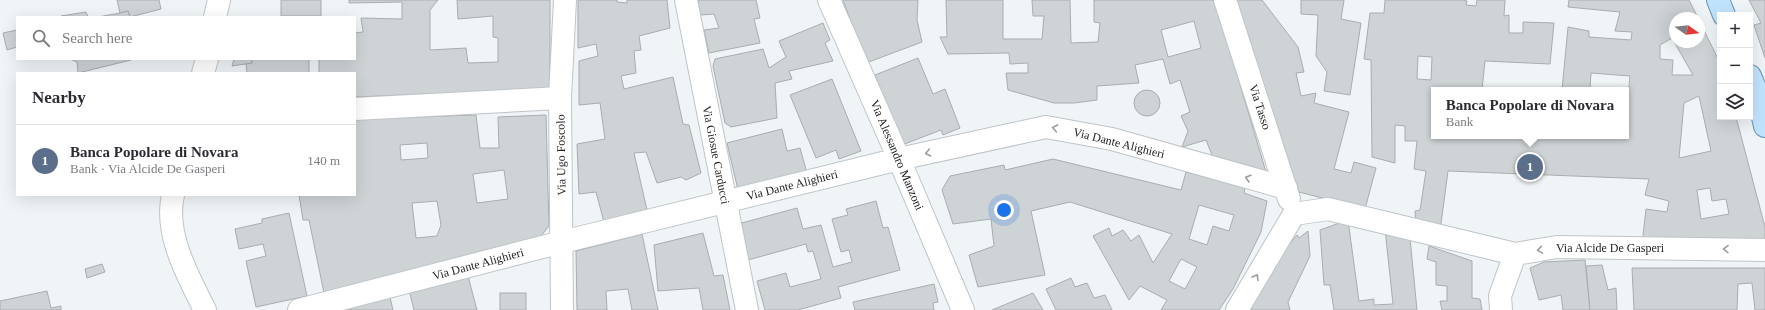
<!DOCTYPE html>
<meta charset="utf-8">
<style>
:root{--surface:#fff;--page:#f2f2f3;--text:#2b2b33;--muted:#7c7c81;--line:#e1e1e2;--accent:#111827}
body{margin:0;font-family:"Times New Roman",serif;background:var(--page);color:var(--text)}
.controls{position:absolute;right:12px;top:12px;display:grid;overflow:hidden;border-radius:0px;box-shadow:0 4px 16px #0002}
.controls button{width:36px;height:36px;display:grid;place-items:center;padding:0;border:0;border-bottom:1px solid var(--line);background:var(--surface);color:var(--text);font:20px sans-serif}
.compass{position:absolute;left:1669px;top:12px;width:36px;height:36px;border-radius:50%;background:var(--surface);box-shadow:0 4px 16px #0002;rotate:104deg}
.you{position:absolute;left:1004px;top:210px;width:14px;height:14px;margin:-10px;border:3px solid #fff;border-radius:50%;background:#1a73e8;box-shadow:0 0 0 6px #1a73e833}
.badge{display:grid;place-items:center;width:26px;height:26px;border-radius:50%;background:var(--accent);color:#fff;font-size:13px;font-weight:700}
.pin{position:absolute;translate:-50% -50%;border:2px solid #fff;box-shadow:0 1px 4px #0006}
.popup{position:absolute;left:1431px;top:87px;width:198px;height:52px;box-sizing:border-box;display:grid;place-content:center;border-radius:0px;background:var(--surface);filter:drop-shadow(0 1px 3px #0005);font-size:13px;white-space:nowrap;color:var(--muted)}
.popup b{font-size:15px;color:var(--text)}
.popup::after{content:'';position:absolute;left:50%;top:100%;margin-left:-8px;border:8px solid transparent;border-top-color:var(--surface)}
.list{margin:0;padding:0;list-style:none}
h2{display:flex;justify-content:space-between;align-items:center;height:52px;margin:0;padding:0 16px;font-size:17px}
h2 small{font-size:13px;font-weight:400;color:var(--muted)}
.list li{display:grid;grid-template-columns:26px 1fr auto;gap:12px;align-items:center;box-sizing:border-box;height:72px;padding:0 16px;border-top:1px solid var(--line)}
.list b{display:block;font-size:15px;white-space:nowrap}
.list p{margin:0;font-size:13px;white-space:nowrap;color:var(--muted)}
.list em{font-size:13px;font-style:normal;color:var(--muted)}
.icon{flex:none;width:22px;height:22px;fill:none;stroke:currentColor;stroke-width:2;stroke-linecap:round;stroke-linejoin:round}
.map{position:relative;flex:none;width:1765px;height:310px;overflow:hidden}
.search{position:absolute;background:var(--surface);box-shadow:0 4px 16px #0002;left:16px;top:16px;width:340px;height:44px;display:flex;align-items:center;gap:10px;box-sizing:border-box;padding:0 14px;border-radius:0px;color:var(--muted);font-size:15px}
.panel{position:absolute;background:var(--surface);box-shadow:0 4px 16px #0002;left:16px;top:72px;width:340px;height:124px;border-radius:0px}
.map>svg:first-child{display:block}
</style>
<div class="map">
<svg width="1765" height="310" viewBox="0 0 1765 310">
<rect width="100%" height="100%" fill="#eff4f7"/>
<g fill="#ced3d6" stroke="#a9adb1" fill-rule="evenodd">
<polygon points="117,0 159,0 161,9 130,17 128,11 120,13"/>
<rect x="281" y="0" width="40" height="16"/>
<polygon points="349,0 438,0 430,10 430,50 466,48 468,63 498,62 498,38 493,37 493,16 458,19 457,0 550,0 550,89 355,97 355,73 319,73 319,59 355,59 355,33 363,32 361,18 402,19 402,2 349,3"/>
<polygon points="578,0 617,0 617,2 627,3 627,0 667,0 670,28 639,36 641,50 634,51 636,73 621,76 624,89 673,77 683,124 689,125 701,173 686,180 681,177 657,183 646,152 634,153 647,210 604,222 596,192 579,194 577,144 605,139 600,103 579,105 579,61 598,56 596,44 578,48"/>
<polygon points="698,0 756,0 760,18 754,19 760,43 709,53 704,30 719,28 714,14 700,15"/>
<polygon points="843,0 918,0 917,20 922,42 866,63"/>
<path d="M946 0H1003V39H1042L1044 16H1033L1032 0H1070L1071 43 1098 42 1100 23 1094 22V0H1215L1266 172 1216 165 1206 140 1182 147 1188 131 1181 116 1190 112 1180 80 1170 84 1163 59 1135 65 1139 83 1097 86V100L1074 103H1054L1008 90 1006 73H1028V63L1010 64 1009 53 948 54 940 37H947ZM1194 21 1201 48 1168 57 1161 30Z"/>
<polygon points="1235,0 1262,0 1298,47 1304,72 1296,73 1301,96 1316,93 1314,103 1349,112 1334,169 1351,173 1354,162 1376,168 1365,209 1295,191"/>
<polygon points="1301,0 1344,0 1341,19 1361,23 1350,95 1324,91 1327,72 1316,56 1318,15 1301,14"/>
<path d="M1385 0H1463L1467 1 1466 5 1476 6 1477 0H1505L1504 16 1509 15V33H1523V22L1554 23 1550 64 1485 61 1482 90H1434V136H1626V106H1627L1630 76 1591 73 1590 90H1562L1568 27 1589 31V37L1631 40 1632 32 1615 31 1620 12 1568 7 1569 0H1689L1698 18H1675V42H1699V20L1720 63V117H1736L1765 227V242L1642 244 1646 209 1667 212 1669 201 1645 195 1649 179 1448 171 1440 231 1416 223 1415 211 1420 210 1426 171 1414 169 1417 141H1405V126L1395 125V163L1372 157 1371 60 1364 59 1370 13H1384ZM1672 38 1693 75H1672L1673 60 1660 59V45ZM1418 56 1432 57 1431 80 1417 79ZM1699 96 1711 151 1679 158 1684 103ZM1710 188 1712 201 1726 199 1729 214 1701 219 1697 190Z"/>
<polygon points="1749,0 1765,0 1765,58 1754,25 1761,23"/>
<polygon points="128,11 130,17 98,17 120,13"/>
<polygon points="86,12 88,17 61,16"/>
<polygon points="823,23 830,40 825,43 833,61 789,71 792,79 775,83 777,118 731,127 725,123 713,66 715,59 763,49 769,68 786,57 779,41"/>
<polygon points="17,30 17,47 7,50 3,33"/>
<polygon points="918,58 933,94 945,89 960,128 943,135 941,130 902,145 875,75"/>
<polygon points="70,59 131,59 131,60 78,73 77,62"/>
<polygon points="234,59 252,59 252,63 232,66"/>
<polygon points="252,59 309,59 309,73 247,73 246,64 252,63"/>
<polygon points="832,79 861,151 839,159 836,150 816,158 790,95"/>
<circle cx="1147" cy="103" r="13"/>
<path d="M476 115 480 148H499L498 117 546 115 549 226 537 241 324 293 309 220H303L299 195H355V119ZM427 143 428 158 401 160 400 145ZM504 170 508 199 477 203 473 174ZM437 201 441 225 437 236 416 238 412 203Z"/>
<polygon points="782,129 787,151 800,148 807,173 738,190 727,143"/>
<path d="M1053 159 1181 190 1186 172 1245 187 1244 193 1267 201 1261 232 1233 289 1219 310H1161L1167 300 1140 286 1129 300 1093 236 1109 228 1112 236 1123 230 1131 241 1139 235 1153 263 1172 234 1070 202 1031 211 1045 275 978 287 969 255 994 246 991 219 953 224 942 190 950 176 1004 165 1005 170ZM1199 205 1234 215 1229 231 1213 226 1207 245 1189 239ZM1181 259 1197 267 1185 289 1169 281Z"/>
<polygon points="876,201 883,228 888,227 900,270 838,287 841,298 798,310 765,310 757,281 786,273 790,287 821,279 813,251 808,252 806,244 748,260 738,224 797,208 803,229 821,225 833,267 852,262 849,250 841,252 832,219 848,215 846,209"/>
<polygon points="289,213 307,296 256,307 246,261 266,256 263,244 239,249 235,229 262,223 262,219"/>
<polygon points="1348,220 1359,301 1374,299 1374,305 1393,304 1385,229 1410,238 1417,310 1334,310 1330,285 1324,285 1320,230"/>
<polygon points="1308,231 1310,256 1288,302 1290,310 1245,310 1276,267 1273,264 1297,235 1299,238"/>
<polygon points="703,233 714,276 723,275 730,310 703,310 699,288 658,291 654,245"/>
<polygon points="642,234 658,310 632,310 628,289 606,291 607,310 577,310 576,251"/>
<polygon points="1429,246 1472,261 1472,298 1480,299 1482,310 1442,310 1440,301 1447,301 1447,286 1436,285 1436,262 1427,259"/>
<polygon points="1585,260 1590,310 1563,310 1561,295 1539,300 1530,268 1544,262"/>
<polygon points="102,264 105,272 87,278 85,269"/>
<polygon points="1602,265 1608,290 1616,288 1617,310 1590,310 1586,266"/>
<polygon points="1632,268 1765,268 1765,310 1755,310 1752,283 1738,284 1737,310 1634,310"/>
<polygon points="468,276 477,310 414,310 409,290"/>
<polygon points="1071,278 1075,287 1087,283 1094,298 1105,295 1112,310 1056,310 1046,289"/>
<polygon points="934,284 938,302 933,303 934,310 855,310 853,302"/>
<polygon points="47,291 51,308 61,306 61,310 0,310 0,301"/>
<polygon points="389,293 393,310 337,310"/>
<rect x="500" y="293" width="26" height="17"/>
<polygon points="1033,293 1043,310 992,310"/>
</g>
<g fill="none" stroke-linecap="round" stroke-linejoin="round">
<defs>
<g id="minor">
<polyline points="686,0 747,310"/>
<polyline points="829,0 899,159 963,310"/>
<polyline points="1225,0 1289,199"/>
<polyline points="215,17 219,0"/>
<polyline points="203,73 207,59"/>
<polyline points="355,109 560,98"/>
<path d="M173 195C164 234 188 276 205 310"/>
<polyline points="1294,214 1328,209 1515,254"/>
<polyline points="299,310 562,242 899,159 1046,127 1112,139 1286,188"/>
<polyline points="562,310 560,98 565,0"/>
<polyline points="1237,310 1294,214"/>
<polyline points="1501,310 1500,296 1515,254 1557,247 1765,250"/>
</g>
<g id="major">
<polyline points="1718,0 1724,15"/>
<polyline points="1750,76 1758,95 1765,126"/>
</g>
</defs>
<use href="#minor" stroke="#c0c4c8" stroke-width="24"/>
<use href="#major" stroke="#6d93b0" stroke-width="24"/>
<use href="#minor" stroke="#fff" stroke-width="22"/>
<use href="#major" stroke="#c0e3fd" stroke-width="22"/>
</g>
<defs><path id="oneway-chevron" d="M-2-3.5L2.5 0L-2 3.5" fill="none" stroke-width="1.6" stroke-linecap="round" stroke-linejoin="round"/></defs>
<g stroke="#9b9c9c">
<use href="#oneway-chevron" transform="translate(1055 128) rotate(-169)"/>
<use href="#oneway-chevron" transform="translate(928 153) rotate(168)"/>
<use href="#oneway-chevron" transform="translate(1248 178) rotate(-164)"/>
<use href="#oneway-chevron" transform="translate(1726 249) rotate(-179)"/>
<use href="#oneway-chevron" transform="translate(1540 250) rotate(171)"/>
<use href="#oneway-chevron" transform="translate(1256 277) rotate(-59)"/>
</g>
<g text-anchor="middle" stroke-width="3" stroke-linejoin="round" paint-order="stroke">
<g font-size="12" fill="#212324" stroke="#fff">
<text transform="translate(1260 107) rotate(72)" y="4">Via Tasso</text>
<text transform="translate(1119 143) rotate(14)" y="4">Via Dante Alighieri</text>
<text transform="translate(561 155) rotate(-91)" y="4">Via Ugo Foscolo</text>
<text transform="translate(716 155) rotate(79)" y="4">Via Giosue Carducci</text>
<text transform="translate(897 155) rotate(67)" y="4">Via Alessandro Manzoni</text>
<text transform="translate(792 185) rotate(-14)" y="4">Via Dante Alighieri</text>
<text x="1610" y="252">Via Alcide De Gasperi</text>
<text transform="translate(478 264) rotate(-15)" y="4">Via Dante Alighieri</text>
</g>
</g>
</svg>
<div class="controls">
<button>+</button>
<button>−</button>
<button><svg class="icon" aria-label="layers" viewBox="0 0 24 24"><path d="M12 4l9 5-9 5-9-5zM3 14l9 5 9-5"/></svg></button>
</div>
<svg class="compass" viewBox="-18 -18 36 36"><path d="M0-13l5 13h-10z" fill="#e53935"/><path d="M0 13l5-13h-10z" fill="#7c7c81"/></svg>
<div class="you"></div>
<div class="pin badge" style="left:1530px;top:167px;background:#5c6f8a">1</div>
<div class="popup"><b>Banca Popolare di Novara</b>Bank</div>
<div class="search"><svg class="icon" aria-label="search" viewBox="0 0 24 24"><circle cx="10" cy="10" r="6"/><path d="M15 15l6 6"/></svg>Search here</div>
<section class="panel">
<h2>Nearby<small></small></h2>
<ul class="list">
<li><span class="badge" style="background:#5c6f8a">1</span><div><b>Banca Popolare di Novara</b><p>Bank · Via Alcide De Gasperi</p></div><em>140 m</em></li>
</ul>
</section>
</div>
